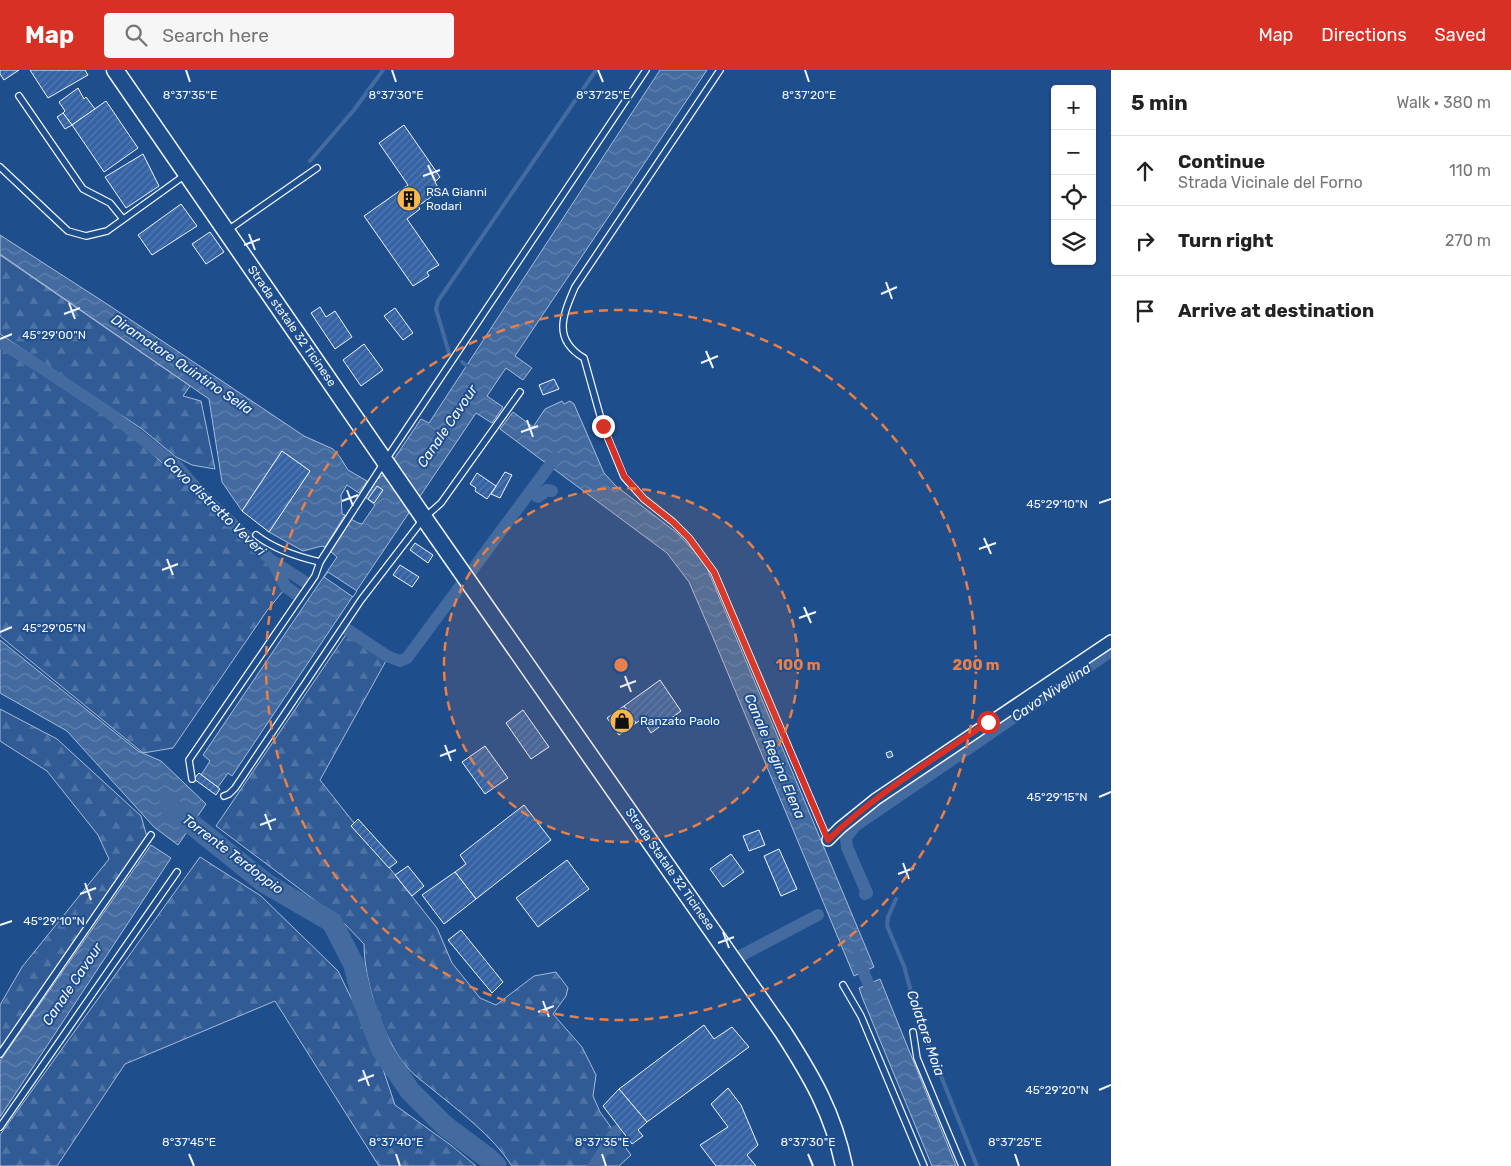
<!DOCTYPE html>
<meta charset="utf-8">
<style>
:root{--surface:#fff;--page:#f6f6f6;--text:#222;--muted:#767676;--line:#e0e0e0;--accent:#d93025}
body{margin:0;font-family:Rubik,sans-serif;background:var(--page);color:var(--text)}
.controls{position:absolute;right:15px;top:15px;display:grid;overflow:hidden;border-radius:5px;box-shadow:0 1px 4px #0004}
.controls button{width:45px;height:45px;display:grid;place-items:center;padding:0;border:0;border-bottom:1px solid var(--line);background:var(--surface);color:var(--text);font:25px sans-serif}
.stop{position:absolute;width:15px;height:15px;margin:-11px;border:4px solid #d93025;border-radius:50%;background:#fff}
.stop.end{background:#d93025;border-color:#fff;box-shadow:0 1px 5px #0008}
.list{margin:0;padding:0;list-style:none}
h2{display:flex;justify-content:space-between;align-items:center;height:65px;margin:0;padding:0 20px;font-size:21px}
h2 small{font-size:16px;font-weight:400;color:var(--muted)}
.list li{display:grid;grid-template-columns:32px 1fr auto;gap:15px;align-items:center;box-sizing:border-box;height:70px;padding:0 20px;border-top:1px solid var(--line)}
.list b{display:block;font-size:19px;white-space:nowrap}
.list p{margin:0;font-size:16px;white-space:nowrap;color:var(--muted)}
.list em{font-size:16px;font-style:normal;color:var(--muted)}
.icon{flex:none;width:28px;height:28px;fill:none;stroke:currentColor;stroke-width:2;stroke-linecap:round;stroke-linejoin:round}
.map{position:relative;flex:none;width:1111px;height:1096px;overflow:hidden}
header{display:flex;align-items:center;gap:30px;box-sizing:border-box;height:70px;padding:0 25px;background:var(--accent);color:#fff}
header strong{font-size:24px}
nav{display:flex;gap:28px;margin-inline-start:auto;font-size:18px}
.search{width:350px;height:45px;background:var(--page);display:flex;align-items:center;gap:12px;box-sizing:border-box;padding:0 18px;border-radius:5px;color:var(--muted);font-size:19px}
main{display:flex}
aside{flex:1;background:var(--surface)}
.map>svg:first-child{display:block}
</style>
<header>
<strong>Map</strong>
<div class="search"><svg class="icon" aria-label="search" viewBox="0 0 24 24"><circle cx="10" cy="10" r="6"/><path d="M15 15l6 6"/></svg>Search here</div>
<nav><a>Map</a><a>Directions</a><a>Saved</a></nav>
</header>
<main>
<div class="map">
<svg width="1111" height="1096" viewBox="0 0 1111 1096">
<defs>
<pattern id="forest-firs" width="22" height="20" patternUnits="userSpaceOnUse" patternTransform="scale(1.25)"><rect width="22" height="20" fill="#305b95"/><path d="M5 1l3.5 6h-7zM16 11l3.5 6h-7z" fill="#4e73a5"/></pattern>
<pattern id="water-waves" width="16" height="10" patternUnits="userSpaceOnUse" patternTransform="scale(1.25)"><rect width="16" height="10" fill="#446ba0"/><path d="M0 5q4-4 8 0t8 0" fill="none" stroke="#5f81ae"/></pattern>
<pattern id="building-hatch" width="6" height="6" patternUnits="userSpaceOnUse" patternTransform="scale(1.25)"><rect width="6" height="6" fill="#3563a3"/><path d="M-1 1l2-2M0 6l6-6M5 7l2-2" fill="none" stroke="#537ab1"/></pattern>
</defs>
<rect width="100%" height="100%" fill="#1f4e8c"/>
<g fill="url(#forest-firs)" stroke="#a8bbd7">
<polygon points="0,185 190,316 183,326 201,331 215,399 192,395 176,387 142,359 0,264"/>
<polygon points="0,278 78,326 111,349 141,373 269,494 283,521 266,542 173,678 143,683 0,566"/>
<path d="M347 563 387 589 320 710 437 858 452 893 480 928 496 935 534 906 556 902 568 918 566 926 553 944 582 977 596 1005 593 1026 600 1042 631 1085 619 1096H512C492 1065 460 1042 432 1019 424 1012 413 1005 406 996 382 967 364 911 364 874L341 850 216 756Z"/>
<polygon points="0,639 57,669 141,746 147,767 0,980 0,935 22,897 109,789 98,765 47,701 0,671"/>
<polygon points="200,787 261,826 338,901 377,981 395,1035 452,1076 476,1096 379,1096 275,931 125,994 57,1096 0,1096 0,1065"/>
</g>
<g fill="url(#water-waves)" stroke="#a8bbd7">
<polygon points="660,0 707,0 515,286 532,298 523,310 506,298 487,326 503,337 492,353 476,343 232,706 228,703 218,717 201,705 210,691 203,685 337,487 330,481 351,449 358,453 362,454 375,435 364,426 374,412 383,405 389,413 400,398 394,389 421,349 429,353"/>
<polygon points="0,165 110,236 304,366 333,379 340,387 348,400 367,411 359,423 347,415 341,425 342,444 345,445 325,477 322,476 303,481 269,462 310,401 282,381 242,441 222,412 209,329 0,184"/>
<polygon points="562,331 564,334 570,331 574,334 604,403 616,416 677,463 695,482 707,498 874,897 854,906 712,565 689,512 667,483 500,359 513,342 533,357 545,339"/>
<polygon points="0,570 138,681 161,691 206,734 178,775 154,757 67,661 0,623"/>
<polygon points="151,775 171,788 0,1047 0,991"/>
<polygon points="880,909 956,1096 932,1096 862,927 859,918"/>
</g>
<polygon fill="#1f4e8c" stroke="#a8bbd7" points="328,502 357,521 353,527 324,507"/>
<g fill="none" stroke-linecap="round" stroke-linejoin="round">
<g stroke="#446ba0" stroke-width="4">
<polyline points="310,91 354,40 383,0"/>
<polyline points="449,283 436,239 438,231 596,0"/>
<polyline points="462,292 470,298"/>
<polyline points="896,829 888,847 887,856 904,896 919,951 977,1096"/>
</g>
<g stroke="#446ba0" stroke-width="12">
<polyline points="0,272 28,289 108,342 177,396 203,426 272,491 286,517 296,524"/>
<polyline points="530,422 538,427 547,420 552,421"/>
<polyline points="274,492 305,512"/>
<polyline points="348,560 387,586 400,591 407,588 555,388"/>
<polyline points="865,824 867,823 847,777 846,768 855,756 1111,581"/>
<polyline points="742,885 818,845"/>
<polyline points="857,886 874,928"/>
<polyline points="594,1096 616,1061"/>
</g>
<polyline stroke="#446ba0" stroke-width="21" points="169,736 265,813 332,852 354,895 362,928 382,980 410,1021 445,1056 488,1088 496,1096"/>
</g>
<g fill="url(#building-hatch)" stroke="#f2f6ff">
<polygon points="0,0 19,0 4,10 0,4"/>
<polygon points="30,0 85,0 88,5 48,28"/>
<polygon points="78,18 84,29 86,27 95,39 72,55 63,43 65,41 59,32"/>
<polygon points="106,31 138,78 104,102 72,55"/>
<polygon points="63,43 72,55 65,59 57,47"/>
<polygon points="404,55 440,107 435,112 440,121 418,136 420,139 407,149 439,195 427,202 429,206 413,216 364,146 408,115 379,73"/>
<polygon points="143,84 159,116 126,138 105,107"/>
<polygon points="181,134 197,156 152,185 138,165"/>
<polygon points="210,162 224,182 206,194 192,174"/>
<polygon points="320,237 326,247 335,241 352,267 335,279 311,243"/>
<polygon points="395,238 413,263 403,270 384,246"/>
<polygon points="364,274 383,300 361,316 343,290"/>
<polygon points="554,309 559,319 543,325 539,315"/>
<polygon points="282,381 310,401 269,462 242,441"/>
<polygon points="505,402 512,405 500,428 491,424"/>
<polygon points="477,403 496,416 487,429 475,421 476,418 470,414"/>
<polygon points="377,416 383,420 374,433 368,429"/>
<polygon points="415,473 433,485 428,493 410,480"/>
<polygon points="400,495 419,507 412,517 393,505"/>
<polygon points="660,610 681,641 651,663 642,649 636,653 624,636"/>
<polygon points="624,636 636,653 619,665 607,648"/>
<polygon points="523,640 549,677 531,689 506,653"/>
<polygon points="485,676 508,708 485,724 462,692"/>
<polygon points="891,681 893,686 888,688 886,683"/>
<polygon points="199,703 220,719 216,725 194,709"/>
<polygon points="524,735 551,770 476,829 455,802 466,794 460,785"/>
<polygon points="358,749 397,792 389,798 351,756"/>
<polygon points="759,760 765,775 749,781 743,766"/>
<polygon points="779,779 797,819 781,826 764,786"/>
<polygon points="731,784 744,802 723,817 710,799"/>
<polygon points="567,790 589,819 538,857 516,828"/>
<polygon points="408,796 424,816 412,826 395,805"/>
<polygon points="455,802 476,829 444,854 422,825"/>
<polygon points="461,860 503,912 492,923 448,870"/>
<polygon points="704,955 714,969 732,957 749,977 647,1052 619,1019"/>
<polygon points="728,1018 741,1035 758,1075 747,1085 756,1096 716,1096 700,1075 728,1057 711,1034"/>
<polygon points="619,1019 647,1052 638,1060 643,1066 632,1074 603,1036"/>
</g>
<g fill="none" stroke-linecap="round" stroke-linejoin="round">
<defs>
<g id="service">
<path d="M720 0 575 217C563 245 552 269 584 288L603 356 624 407 644 429 673 452 689 468 714 502 828 770"/>
<polyline points="19,26 83,119 110,133 123,149"/>
<polyline points="0,97 68,161 86,166 107,161 185,105"/>
<polyline points="228,160 317,98"/>
<path d="M256 465C274 479 298 487 320 492"/>
<polyline points="192,709 189,690 315,506 320,492 385,391 646,0"/>
<polyline points="224,726 229,724 235,718 361,530 424,448 441,433 520,322"/>
<polyline points="843,915 861,946 924,1096"/>
<polyline points="913,962 917,988 962,1096"/>
<polyline points="0,984 151,765"/>
<polyline points="0,1057 177,802"/>
</g>
<polyline id="minor" points="828,770 840,758 876,729 1111,571"/>
<path id="primary" d="M115 0 424 448 783 962C812 1007 833 1043 844 1096"/>
</defs>
<use href="#service" stroke="#f2f6ff" stroke-width="8"/>
<use href="#minor" stroke="#f2f6ff" stroke-width="14"/>
<use href="#primary" stroke="#f2f6ff" stroke-width="19"/>
<use href="#service" stroke="#1f4e8c" stroke-width="5.5"/>
<use href="#minor" stroke="#1f4e8c" stroke-width="11"/>
<use href="#primary" stroke="#1f4e8c" stroke-width="16"/>
</g>
<g fill="none" stroke-linecap="round" stroke-linejoin="round">
<path stroke="#d93025" stroke-width="6" d="M603 356 624 406 644 429 673 452 689 468 714 502 828 770C875 724 934 689 988 652"/>
</g>
<path fill="none" stroke="#f2f6ff" stroke-width="2" d="M186 0 190 12M392 0 396 12M598 0 603 12M805 0 809 12M428 95 435 111M423 106 440 100M249 164 255 180M244 175 260 169M886 212 892 229M881 224 897 217M69 233 75 249M64 244 80 238M0 269 12 264M706 281 713 298M701 293 718 286M527 350 533 367M521 362 538 356M347 420 353 436M342 431 358 425M1099 433 1111 429M984 468 991 484M979 479 996 473M167 489 173 505M162 500 178 494M804 537 811 553M799 548 816 542M0 562 12 557M625 606 631 622M620 617 636 611M445 675 451 691M440 686 456 680M1099 727 1111 722M265 744 271 760M260 755 276 749M903 793 909 809M898 804 914 798M85 813 91 830M80 824 96 818M0 855 12 851M723 862 729 878M718 873 734 867M543 931 549 947M538 942 554 936M363 1000 369 1016M358 1011 374 1005M1099 1020 1111 1015M189 1084 194 1096M396 1084 400 1096M602 1084 606 1096M808 1084 813 1096M1015 1084 1019 1096"/>
<circle cx="621" cy="595" r="177" fill="#ea8049" fill-opacity=".12"/>
<g fill="none" stroke="#ea8049" stroke-width="2.5" stroke-dasharray="9 6">
<circle cx="621" cy="595" r="177"/>
<circle cx="621" cy="595" r="355"/>
</g>
<defs>
<symbol id="building-disc" viewBox="-11 -11 22 22"><circle r="9.5" fill="#ffb74d" stroke="#1f4e8c"/><path d="M-4-6H4V6H1V3H-1V6H-4ZM-2.5-4.3h1.7v1.8h-1.7ZM.8-4.3h1.7v1.8H.8ZM-2.5-1h1.7V.8h-1.7ZM.8-1h1.7V.8H.8Z" fill="#111"/></symbol>
<symbol id="shop-disc" viewBox="-11 -11 22 22"><circle r="9.5" fill="#ffb74d" stroke="#1f4e8c"/><path d="M-5-2.5h2.3a2.7 3.5 0 0 1 5.4 0H5L5.5 6h-11ZM-1.5-2.5h3a1.5 2.3 0 0 0-3 0Z" fill="#111"/></symbol>
</defs>
<g fill-rule="evenodd">
<use href="#building-disc" x="395" y="115" width="28" height="28"/>
<use href="#shop-disc" x="608" y="637" width="28" height="28"/>
</g>
<g text-anchor="middle" stroke-width="4" stroke-linejoin="round" paint-order="stroke">
<g font-size="12" fill="#f2f6ff" stroke="#1f4e8c" text-anchor="start">
<text x="426" y="126">RSA Gianni<tspan x="426" dy="14">Rodari</tspan></text>
<text x="640" y="655">Ranzato Paolo</text>
</g>
<g font-size="12" fill="#f2f6ff" stroke="#1f4e8c">
<text transform="translate(292 256) rotate(55)" y="4">Strada statale 32 Ticinese</text>
<text transform="translate(670 799) rotate(55)" y="4">Strada Statale 32 Ticinese</text>
</g>
<g font-size="14" font-style="italic" fill="#f2f6ff" stroke="#1f4e8c">
<text transform="translate(182 294) rotate(34)" y="5">Diramatore Quintino Sella</text>
<text transform="translate(447 356) rotate(-56)" y="5">Canale Cavour</text>
<text transform="translate(215 436) rotate(44)" y="5">Cavo distretto Veveri</text>
<text transform="translate(1051 622) rotate(-34)" y="5">Cavo Nivellina</text>
<text transform="translate(775 686) rotate(67)" y="5">Canale Regina Elena</text>
<text transform="translate(233 784) rotate(37)" y="5">Torrente Terdoppio</text>
<text transform="translate(72 914) rotate(-56)" y="5">Canale Cavour</text>
<text transform="translate(926 963) rotate(71)" y="5">Colatore Moia</text>
</g>
</g>
<g font-size="12" text-anchor="middle" fill="#f2f6ff" stroke="#1f4e8c" stroke-width="4" stroke-linejoin="round" paint-order="stroke">
<text x="190" y="29">8°37'35"E</text>
<text x="396" y="29">8°37'30"E</text>
<text x="603" y="29">8°37'25"E</text>
<text x="809" y="29">8°37'20"E</text>
<text x="54" y="269">45°29'00"N</text>
<text x="1057" y="438">45°29'10"N</text>
<text x="54" y="562">45°29'05"N</text>
<text x="1057" y="731">45°29'15"N</text>
<text x="54" y="855">45°29'10"N</text>
<text x="1057" y="1024">45°29'20"N</text>
<text x="189" y="1076">8°37'45"E</text>
<text x="396" y="1076">8°37'40"E</text>
<text x="602" y="1076">8°37'35"E</text>
<text x="808" y="1076">8°37'30"E</text>
<text x="1015" y="1076">8°37'25"E</text>
</g>
<circle cx="621" cy="595" r="8" fill="#ea8049" stroke="#1f4e8c" stroke-width="2.5"/>
<g font-size="15" text-anchor="middle" font-weight="bold" fill="#ea8049" stroke="#1f4e8c" stroke-width="4" stroke-linejoin="round" paint-order="stroke">
<text x="798" y="600">100 m</text>
<text x="976" y="600">200 m</text>
</g>
</svg>
<div class="controls">
<button>+</button>
<button>−</button>
<button><svg class="icon" aria-label="locate" viewBox="0 0 24 24"><circle cx="12" cy="12" r="6"/><path d="M12 2v4M12 18v4M2 12h4M18 12h4"/></svg></button>
<button><svg class="icon" aria-label="layers" viewBox="0 0 24 24"><path d="M12 4l9 5-9 5-9-5zM3 14l9 5 9-5"/></svg></button>
</div>
<div class="stop" style="left:988px;top:652px"></div>
<div class="stop end" style="left:603px;top:356px"></div>
</div>
<aside>
<h2>5 min<small>Walk · 380 m</small></h2>
<ul class="list">
<li><svg class="icon" aria-label="ahead" viewBox="0 0 24 24"><path d="M12 20V5M6 11l6-6 6 6"/></svg><div><b>Continue</b><p>Strada Vicinale del Forno</p></div><em>110 m</em></li>
<li><svg class="icon" aria-label="right" viewBox="0 0 24 24"><path d="M7 20v-9h11M14 6l5 5-5 5"/></svg><div><b>Turn right</b></div><em>270 m</em></li>
<li><svg class="icon" aria-label="arrive" viewBox="0 0 24 24"><path d="M6 21V4h12l-3 4 3 4H6"/></svg><div><b>Arrive at destination</b></div></li>
</ul>
</aside>
</main>
